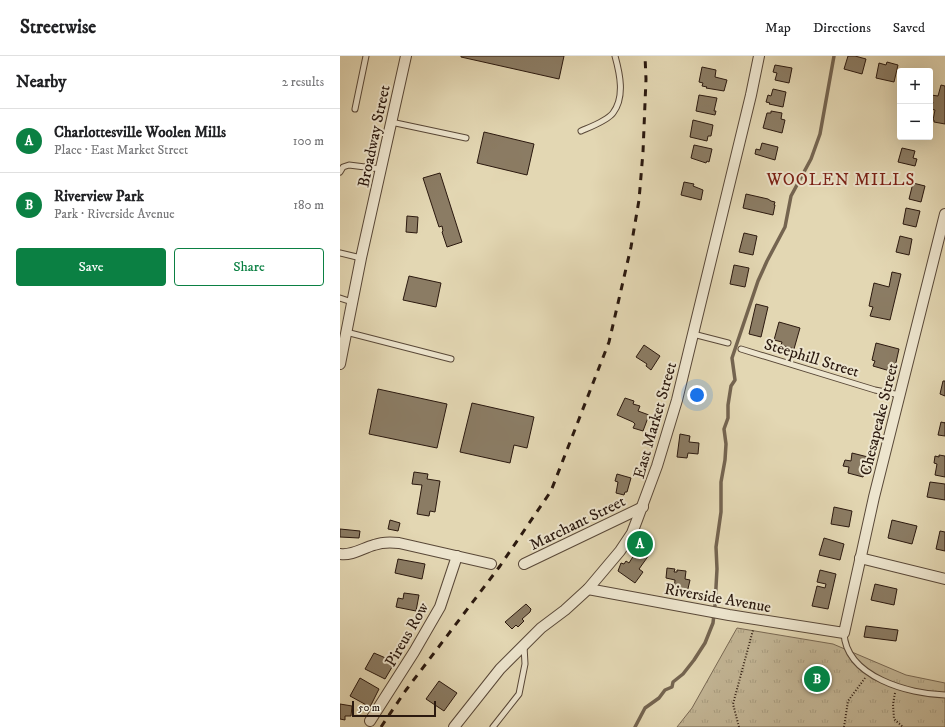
<!DOCTYPE html>
<meta charset="utf-8">
<style>
:root{--surface:#fff;--page:#f2f2f2;--text:#202124;--muted:#757577;--line:#e0e0e0;--accent:#0b8043}
body{margin:0;font-family:"IM FELL DW Pica",serif;background:var(--page);color:var(--text)}
.controls{position:absolute;right:12px;top:12px;display:grid;overflow:hidden;border-radius:4px;box-shadow:0 4px 16px #0002}
.controls button{width:36px;height:36px;display:grid;place-items:center;padding:0;border:0;border-bottom:1px solid var(--line);background:var(--surface);color:var(--text);font:20px sans-serif}
.scale{position:absolute;left:12px;bottom:10px;width:84px;box-sizing:border-box;padding-left:4px;border:2px solid #2b190f;border-top:0;font-size:11px;line-height:14px;white-space:nowrap;color:#2b190f;-webkit-text-stroke:3px #ede5ce;paint-order:stroke}
.you{position:absolute;left:357px;top:339px;width:14px;height:14px;margin:-10px;border:3px solid #fff;border-radius:50%;background:#1a73e8;box-shadow:0 0 0 6px #1a73e833}
.badge{display:grid;place-items:center;width:26px;height:26px;border-radius:50%;background:var(--accent);color:#fff;font-size:13px;font-weight:700}
.pin{position:absolute;translate:-50% -50%;border:2px solid #fff;box-shadow:0 1px 4px #0006}
.list{margin:0;padding:0;list-style:none}
h2{display:flex;justify-content:space-between;align-items:center;height:52px;margin:0;padding:0 16px;font-size:17px}
h2 small{font-size:13px;font-weight:400;color:var(--muted)}
.list li{display:grid;grid-template-columns:26px 1fr auto;gap:12px;align-items:center;box-sizing:border-box;height:64px;padding:0 16px;border-top:1px solid var(--line)}
.list b{display:block;font-size:15px;white-space:nowrap}
.list p{margin:0;font-size:13px;white-space:nowrap;color:var(--muted)}
.list em{font-size:13px;font-style:normal;color:var(--muted)}
.actions{display:flex;gap:8px;padding:12px 16px}
.actions a{flex:1;padding:9px 0;border:1px solid var(--accent);border-radius:4px;text-align:center;font-size:14px;color:var(--accent)}
.actions .main{background:var(--accent);color:#fff}
.map{position:relative;flex:none;width:605px;height:671px;overflow:hidden}
header{display:flex;align-items:center;gap:24px;box-sizing:border-box;height:56px;padding:0 20px;background:var(--surface);border-bottom:1px solid var(--line)}
header strong{font-size:19px}
nav{display:flex;gap:22px;margin-inline-start:auto;font-size:14px}
main{display:flex}
aside{flex:1;background:var(--surface)}
.map>svg:first-child{display:block}
</style>
<header>
<strong>Streetwise</strong>
<nav><a>Map</a><a>Directions</a><a>Saved</a></nav>
</header>
<main>
<aside>
<h2>Nearby<small>2 results</small></h2>
<ul class="list">
<li><span class="badge">A</span><div><b>Charlottesville Woolen Mills</b><p>Place · East Market Street</p></div><em>100 m</em></li>
<li><span class="badge">B</span><div><b>Riverview Park</b><p>Park · Riverside Avenue</p></div><em>180 m</em></li>
</ul>
<div class="actions"><a class="main">Save</a><a>Share</a></div>
</aside>
<div class="map">
<svg width="605" height="671" viewBox="0 0 605 671">
<defs>
<pattern id="grass-tufts" width="24" height="20" patternUnits="userSpaceOnUse"><rect width="24" height="20" fill="#c4b797"/><path d="M3 7l-1-3M5 7V3M7 7l1-3M15 17l-1-3M17 17v-4M19 17l1-3" fill="none" stroke="#a99d81"/></pattern>
</defs>
<rect width="100%" height="100%" fill="#e3d7b3"/>
<filter id="stains"><feTurbulence type="fractalNoise" baseFrequency=".005" numOctaves="4"/><feColorMatrix values="0 0 0 0 .2 0 0 0 0 .09 0 0 0 0 .02 0 0 0 .5 -.17"/></filter>
<radialGradient id="worn" r=".72"><stop offset=".6" stop-color="#630" stop-opacity="0"/><stop offset="1" stop-color="#630" stop-opacity=".3"/></radialGradient>
<polygon fill="url(#grass-tufts)" stroke="#786853" points="397,572 493,588 566,619 605,627 605,671 337,671 352,652"/>
<g fill="none" stroke-linecap="round" stroke-linejoin="round">
<polyline stroke="#746450" stroke-width="3.5" points="295,671 305,652 319,642 325,634 332,631 333,626 343,618 354,604 365,587 373,567 375,549 377,513 376,491 381,456 381,426 385,404 386,388 384,373 388,362 388,349 391,330 395,324 392,302 418,225 427,205 445,171 451,140 471,103 480,78 494,0"/>
</g>
<g fill="#8b7c64" stroke="#2b190f">
<polygon points="121,0 224,0 219,23 121,1"/>
<polygon points="508,0 515,0 526,3 522,18 504,13"/>
<polygon points="547,6 558,9 554,26 536,22 539,7 546,9"/>
<polygon points="435,9 452,12 449,27 435,24 437,17 433,16"/>
<polygon points="362,11 376,14 375,21 387,24 384,35 366,32 367,31 362,30 363,27 359,26"/>
<polygon points="601,29 605,30 605,68 594,66 594,64 593,64 595,54 591,53 593,46 590,45 591,39 598,40"/>
<polygon points="433,33 446,36 443,51 429,48 430,47 426,46 428,39 431,40"/>
<polygon points="359,39 377,42 374,55 376,55 375,59 356,55"/>
<polygon points="431,55 442,57 441,63 445,64 442,77 423,72 427,57 431,57"/>
<polygon points="353,64 373,69 371,80 368,80 367,85 350,81"/>
<polygon points="144,76 194,88 187,119 137,107"/>
<polygon points="422,87 438,91 435,104 415,98 416,93 420,94"/>
<polygon points="354,89 372,93 369,106 367,105 366,107 351,102"/>
<polygon points="562,92 575,95 573,102 577,103 575,110 558,106"/>
<polygon points="100,117 122,186 107,191 102,176 103,175 102,170 99,171 83,122"/>
<polygon points="344,126 354,128 353,130 363,134 361,144 341,139"/>
<polygon points="573,127 585,130 581,146 569,143"/>
<polygon points="406,138 428,143 431,145 435,146 434,149 435,149 433,159 403,152"/>
<polygon points="566,152 580,155 576,171 563,168"/>
<polygon points="67,160 78,161 77,177 66,176"/>
<polygon points="404,177 417,180 413,199 399,196"/>
<polygon points="560,180 572,183 569,199 556,196"/>
<polygon points="394,209 409,212 405,231 390,228"/>
<polygon points="552,216 561,218 550,264 530,260 533,251 529,250 534,227 549,231"/>
<polygon points="69,220 101,227 96,251 63,244"/>
<polygon points="416,248 428,251 421,281 409,278"/>
<polygon points="439,266 460,272 454,293 441,289 442,286 434,284"/>
<polygon points="536,287 559,293 555,311 552,310 550,315 533,310 535,305 532,304"/>
<polygon points="304,289 320,300 311,314 306,310 307,308 296,301"/>
<polygon points="603,325 605,325 605,340 600,338"/>
<polygon points="38,333 107,348 97,392 29,378"/>
<polygon points="285,342 294,345 293,348 300,350 298,355 309,359 303,375 293,372 295,368 293,366 277,359"/>
<polygon points="132,347 194,361 187,392 174,389 170,407 120,396"/>
<polygon points="601,366 605,367 605,366 605,380 598,379"/>
<polygon points="340,378 350,380 349,386 359,387 358,398 348,397 347,402 337,401"/>
<polygon points="512,397 528,401 526,408 529,409 528,415 525,414 523,421 508,417 509,411 503,410 505,404 511,405"/>
<polygon points="599,399 605,400 605,421 595,419 597,408 594,407 595,400 599,401"/>
<polygon points="74,416 88,418 87,423 100,425 95,456 90,455 89,460 77,458 82,429 72,428"/>
<polygon points="277,418 291,422 287,436 285,436 284,439 276,437 278,426 275,425"/>
<polygon points="590,426 605,428 605,444 587,441"/>
<polygon points="494,451 512,455 509,471 491,468"/>
<polygon points="50,464 60,467 58,475 48,473"/>
<polygon points="552,464 577,470 572,488 548,482"/>
<polygon points="0,473 20,475 19,482 0,481"/>
<polygon points="600,475 605,476 605,495 596,493"/>
<polygon points="484,482 504,488 500,504 479,499"/>
<polygon points="297,490 309,499 299,513 303,516 295,527 278,515 281,507 284,508 286,505 289,507 294,499 292,498"/>
<polygon points="58,503 85,508 82,523 55,517"/>
<polygon points="327,512 335,513 334,516 337,516 337,514 346,515 345,523 350,524 347,537 334,534 335,524 326,522"/>
<polygon points="480,514 496,518 488,553 472,550 477,530 485,532 486,528 477,526"/>
<polygon points="535,528 557,533 554,549 531,544"/>
<polygon points="64,537 79,539 76,555 56,551 58,542 63,543"/>
<polygon points="186,548 191,553 190,556 182,563 184,565 178,571 176,569 172,573 165,566"/>
<polygon points="526,570 558,574 556,585 524,581"/>
<polygon points="34,597 55,606 45,623 25,613"/>
<polygon points="20,622 39,633 30,651 10,640"/>
<polygon points="99,625 117,637 104,655 86,643"/>
<polygon points="0,648 12,650 11,660 5,660 5,664 0,663"/>
</g>
<g fill="none" stroke-linecap="round" stroke-linejoin="round">
<defs>
<g id="lane">
<polyline points="15,53 26,0"/>
<polyline points="51,66 126,82"/>
<path d="M241 75C250 71 267 65 273 57 285 41 280 18 275 0"/>
<polyline points="0,116 3,111 9,109 41,113"/>
<polyline points="0,197 21,202"/>
<polyline points="0,242 12,246"/>
<polyline points="6,276 111,303"/>
<polyline points="353,278 388,287"/>
<polyline points="401,293 535,334 560,339"/>
<path d="M504 577C506 621 569 638 605 639"/>
<polyline points="153,671 179,638 185,608 184,590"/>
</g>
<g id="street">
<polyline points="0,308 21,202 66,0"/>
<path d="M0 498C12 500 23 492 34 489 42 486 51 486 59 487L151 508"/>
<polyline points="520,502 605,523"/>
<polyline points="184,508 303,451"/>
<polyline points="248,533 389,559 504,577 534,441 605,158"/>
<polyline points="30,665 74,596 100,551 117,500"/>
<polyline points="114,671 160,613 201,572 225,554 248,533 280,495 292,477 297,464 317,410 337,344 411,39 419,0"/>
</g>
</defs>
<use href="#lane" stroke="#594838" stroke-width="7"/>
<use href="#street" stroke="#594838" stroke-width="12"/>
<g stroke="#2b190f" stroke-width="2" stroke-dasharray="1 2" stroke-linecap="butt">
<polyline points="555,637 553,648 554,663 563,671"/>
<polyline points="399,671 393,648 413,574"/>
<polyline points="504,671 508,645 525,622"/>
</g>
<use href="#lane" stroke="#ede5ce" stroke-width="5"/>
<use href="#street" stroke="#ede5ce" stroke-width="10"/>
<polyline stroke="#2b190f" stroke-width="3" stroke-dasharray="7 7" stroke-linecap="butt" points="41,671 66,634 160,510 211,435 269,286 291,191 299,144 303,96 306,23 305,0"/>
</g>
<g text-anchor="middle" stroke-width="4" stroke-linejoin="round" paint-order="stroke">
<g font-size="16" fill="#2b190f" stroke="#ede5ce">
<text transform="translate(33 80) rotate(-78)" y="6">Broadway Street</text>
<text transform="translate(472 301) rotate(17)" y="6">Steephill Street</text>
<text transform="translate(538 363) rotate(-76)" y="6">Chesapeake Street</text>
<text transform="translate(314 364) rotate(-74)" y="6">East Market Street</text>
<text transform="translate(237 466) rotate(-26)" y="6">Marchant Street</text>
<text transform="translate(378 541) rotate(10)" y="6">Riverside Avenue</text>
<text transform="translate(66 578) rotate(-60)" y="6">Pireus Row</text>
</g>
<g font-size="17" letter-spacing="1" fill="#7a1f14" stroke="#ede5ce">
<text x="501" y="129">WOOLEN MILLS</text>
</g>
</g>
<rect width="100%" height="100%" filter="url(#stains)"/>
<rect width="100%" height="100%" fill="url(#worn)"/>
</svg>
<div class="controls">
<button>+</button>
<button>−</button>
</div>
<div class="scale">50 m</div>
<div class="you"></div>
<div class="pin badge" style="left:300px;top:488px">A</div>
<div class="pin badge" style="left:477px;top:623px">B</div>
</div>
</main>
